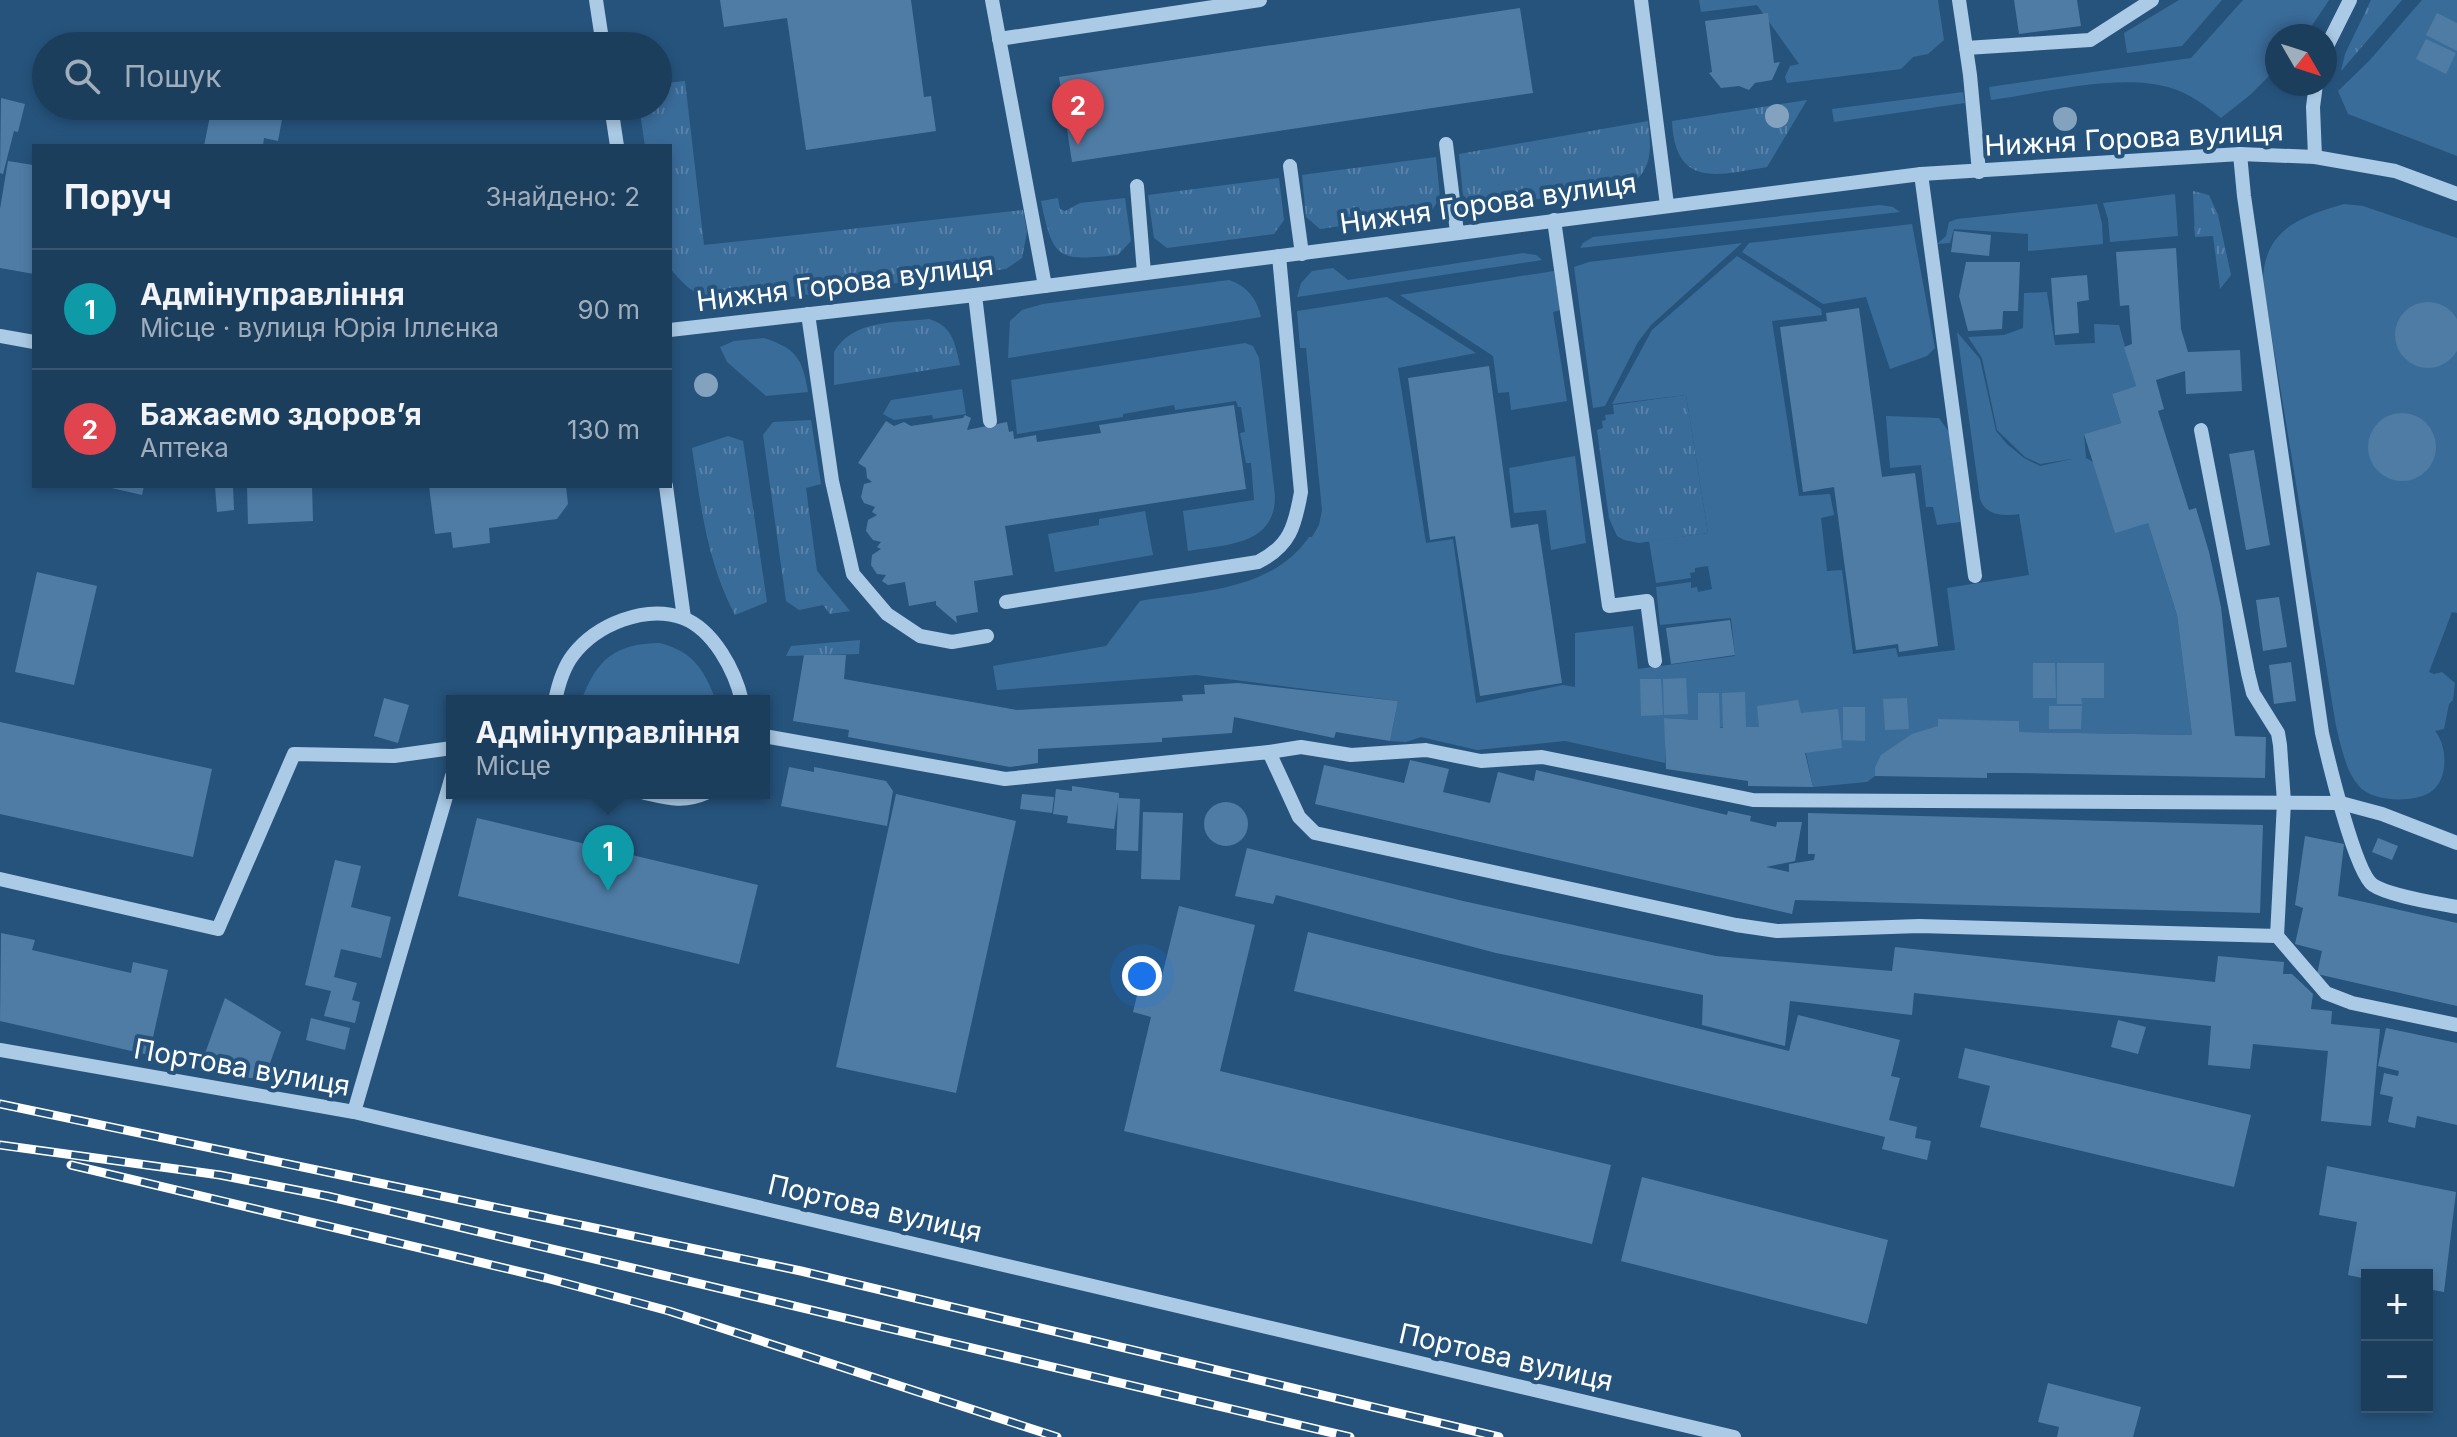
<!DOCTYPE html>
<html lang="uk">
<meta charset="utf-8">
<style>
:root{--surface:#1c3e5d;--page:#254563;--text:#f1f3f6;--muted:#a0aebc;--line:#3a5772;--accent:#bca0f2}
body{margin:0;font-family:Inter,sans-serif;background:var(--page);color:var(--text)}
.controls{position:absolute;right:24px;bottom:24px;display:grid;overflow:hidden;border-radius:0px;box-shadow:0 4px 12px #0003}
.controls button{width:72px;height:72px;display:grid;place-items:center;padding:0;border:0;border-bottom:2px solid var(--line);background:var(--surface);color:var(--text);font:40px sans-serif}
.compass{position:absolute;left:2265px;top:24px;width:72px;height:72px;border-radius:50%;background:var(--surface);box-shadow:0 4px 12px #0003;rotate:129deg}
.you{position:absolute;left:1142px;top:976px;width:28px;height:28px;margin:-20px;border:6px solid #fff;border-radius:50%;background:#1a73e8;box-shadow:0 0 0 12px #1a73e833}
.badge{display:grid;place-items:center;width:52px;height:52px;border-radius:50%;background:var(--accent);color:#fff;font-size:26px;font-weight:700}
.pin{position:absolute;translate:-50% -66px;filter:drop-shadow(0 2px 4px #0008)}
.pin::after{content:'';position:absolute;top:42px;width:28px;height:24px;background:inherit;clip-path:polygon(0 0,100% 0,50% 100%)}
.popup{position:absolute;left:446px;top:695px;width:324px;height:104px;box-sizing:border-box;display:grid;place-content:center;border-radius:0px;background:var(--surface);filter:drop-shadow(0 2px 6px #0005);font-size:26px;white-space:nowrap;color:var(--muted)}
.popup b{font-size:30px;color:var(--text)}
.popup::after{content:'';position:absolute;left:50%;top:100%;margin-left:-16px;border:16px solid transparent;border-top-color:var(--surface)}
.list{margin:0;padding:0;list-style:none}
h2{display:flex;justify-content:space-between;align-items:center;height:104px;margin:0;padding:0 32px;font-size:34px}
h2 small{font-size:26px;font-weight:400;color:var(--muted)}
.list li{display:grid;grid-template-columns:52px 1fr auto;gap:24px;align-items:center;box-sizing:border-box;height:120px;padding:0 32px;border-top:2px solid var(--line)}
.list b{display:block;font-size:30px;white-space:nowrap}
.list p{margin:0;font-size:26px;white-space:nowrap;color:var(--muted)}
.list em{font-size:26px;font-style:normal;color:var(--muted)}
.icon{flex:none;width:44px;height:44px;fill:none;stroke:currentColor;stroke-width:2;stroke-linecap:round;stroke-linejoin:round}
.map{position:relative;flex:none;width:2457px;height:1437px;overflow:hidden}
.search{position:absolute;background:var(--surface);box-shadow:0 4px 12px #0003;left:32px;top:32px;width:640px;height:88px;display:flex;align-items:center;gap:20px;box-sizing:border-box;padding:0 28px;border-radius:44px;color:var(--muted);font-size:30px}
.panel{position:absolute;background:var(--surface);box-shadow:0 4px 12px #0003;left:32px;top:144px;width:640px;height:344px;border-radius:0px}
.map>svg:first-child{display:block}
</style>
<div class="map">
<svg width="2457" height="1437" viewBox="0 0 2457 1437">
<defs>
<pattern id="grass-tufts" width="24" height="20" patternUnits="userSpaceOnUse" patternTransform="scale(2)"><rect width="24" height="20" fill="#3a6c9a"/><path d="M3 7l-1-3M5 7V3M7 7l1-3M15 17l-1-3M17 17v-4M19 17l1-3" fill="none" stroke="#5882a9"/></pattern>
</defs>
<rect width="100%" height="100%" fill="#26537c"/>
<g fill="url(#grass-tufts)">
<polygon points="2371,0 2402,0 2341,71 2345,54"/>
<path d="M685 81 704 245 1023 210 1027 232 1022 258 1006 269 728 305C702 301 686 288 670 268V146H645L639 106H658V84Z"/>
<path d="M1807 100 1767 167C1718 175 1675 189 1672 121Z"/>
<path d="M1648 121C1651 147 1654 170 1628 186L1476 208 1463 195 1459 154Z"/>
<polygon points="1436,157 1440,198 1430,213 1320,229 1306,217 1302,175"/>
<polygon points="1279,178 1284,220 1274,234 1167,248 1154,238 1148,195"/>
<polygon points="2193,191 2209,195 2218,215 2231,275 2220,289 2213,236 2195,237"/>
<path d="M1058 198 1060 209 1065 211 1080 203 1125 198 1131 241 1118 255C1059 261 1053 261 1041 201Z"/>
<path d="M929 319C953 326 955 344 960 365L834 385V352C853 319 896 323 929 319Z"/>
<polygon points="1686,395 1708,533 1639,543 1624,540 1617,536 1609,518 1597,430 1603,428 1602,421 1606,420 1605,415 1614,414 1613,405"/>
<polygon points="811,420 821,484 806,488 817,571 850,611 830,614 823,605 799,610 786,601 763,435 773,422"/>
<path d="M728 436 743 441 767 602 735 615C707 562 701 507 692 448Z"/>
<polygon points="860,640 859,654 786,656 791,646"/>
</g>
<g fill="#3a6c9a">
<polygon points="1699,0 1938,0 1944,40 1928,54 1913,57 1901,69 1787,83 1785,77 1790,66 1799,64 1757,5 1701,12"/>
<polygon points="2179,0 2222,0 2182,46 2127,53 2124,33"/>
<path d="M2243 0H2329L2305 36H2277V68L2250 95 2221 118C2205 105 2189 93 2168 87 2119 73 2042 93 1991 100L1989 87 2191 58Z"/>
<polygon points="2422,0 2457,0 2457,156 2348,114 2338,91 2369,61"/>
<polygon points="1963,92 1965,103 1834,122 1832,109"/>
<polygon points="2175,194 2178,236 2110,242 2108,219 2103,203"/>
<polygon points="2097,204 2102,223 2103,244 2028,251 2028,234 1954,229 1950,243 1937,244 1946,236 1949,222 1957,219"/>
<path d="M2344 204 2363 206 2457 238V613L2452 612 2429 672 2434 674 2442 672 2455 683 2453 700 2449 704 2444 729 2435 731C2448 746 2449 782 2429 793 2412 803 2371 802 2358 785 2345 769 2341 746 2336 726L2263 283C2263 230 2299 217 2344 204Z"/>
<polygon points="1880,205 1893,207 1900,212 1580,248 1583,243 1593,237"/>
<polygon points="1912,224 1935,348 1927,356 1890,369 1866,297 1823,304 1742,252 1749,243"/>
<polygon points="1742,243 1651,325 1638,342 1605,406 1593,408 1574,267 1589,262"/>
<polygon points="1523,253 1536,255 1542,260 1297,297 1301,283 1312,271 1333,268 1348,280"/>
<path d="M1737 256 1821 309 1822 315 1772 321 1799 496 1830 494 1834 515 1821 518 1827 571 1842 570 1853 654 1896 648 1898 657 1955 650 1947 588 2029 575 2019 514C2003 516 1986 516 1980 499L1957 332 1980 359 1996 431 2007 444 2024 458 2040 466 2072 459 2040 464 2025 457 1997 430 1982 358 1968 337 2004 335 2023 328 2024 293 2047 292 2055 345 2095 343 2094 324 2119 325 2136 386 2112 394 2121 423 2084 434 2086 458 2093 462 2148 523 2177 615 2192 735 2019 732V721L1938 720V726L1875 767V776L1867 782 1813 787 1804 744 1759 727 1698 728 1697 720 1665 718V763L1565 741 1477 750 1421 737 1406 742 1390 741 1398 701 1196 675 997 690 993 666 1106 646 1140 601C1200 591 1272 591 1309 537H1312L1319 525 1322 510 1306 348H1300L1297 311 1387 297 1476 353 1398 368 1426 543 1453 539 1476 703 1563 685 1575 687V633L1633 626 1638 669 1735 656 1731 618 1660 625 1656 587 1691 582V588L1697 587 1698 592 1712 589 1708 566 1695 568V572L1690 573 1691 578 1656 583 1649 541 1708 533 1686 395 1612 404 1652 330Z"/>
<polygon points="1554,271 1560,310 1553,312 1567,401 1511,410 1509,392 1498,393 1493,356 1400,295"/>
<path d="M1229 280C1247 286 1257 299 1261 317L1008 358 1010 321 1022 310 1043 304Z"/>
<path d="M764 338C797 349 802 358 808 392L766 396 727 362 720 347 734 341Z"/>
<path d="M1245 343 1253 346 1259 358 1275 496C1275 546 1226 544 1188 551L1183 511 1254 500 1251 463H1246L1240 433 1245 432 1241 407H1238L1236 401 1175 410 1174 405 1123 414V417L1017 434 1011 380Z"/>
<polygon points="962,389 966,414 933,419 932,415 894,420 883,414 891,400"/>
<polygon points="1886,416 1939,418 1949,432 1960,522 1937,525 1933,507 1926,507 1921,465 1890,468"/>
<polygon points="1575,456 1586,543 1551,550 1546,510 1514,513 1509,468"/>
<polygon points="1145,511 1153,555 1055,572 1048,534 1099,525 1099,519"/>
<path d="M660 643C693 652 704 669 716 701H581C597 659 614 644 660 643Z"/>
</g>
<g fill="#4f7ca5">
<polygon points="720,0 911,0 924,97 931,96 936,131 806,150 787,18 724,27"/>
<polygon points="2014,0 2077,0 2081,26 2019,34"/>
<polygon points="1520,8 1533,93 1072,162 1059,77"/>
<polygon points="1768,13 1774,63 1780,62 1772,80 1755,83 1749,90 1739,86 1721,88 1709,73 1712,72 1705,21"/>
<polygon points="2437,13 2457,23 2457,51 2426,35"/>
<polygon points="2426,39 2456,53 2446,74 2416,59"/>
<polygon points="1,98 25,104 18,132 14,131 3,174 0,173"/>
<polygon points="212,106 267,106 284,109 278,141 264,138 263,146 204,146"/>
<polygon points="8,161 33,165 34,274 0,268 0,209"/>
<polygon points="1954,231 1991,235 1989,256 1951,252"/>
<polygon points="2176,248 2181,329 2188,352 2240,350 2242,391 2186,394 2185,371 2156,380 2164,409 2158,411 2189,510 2196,508 2209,552 2221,607 2235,736 2266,737 2265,778 2018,773 1987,773 1987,778 1875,776 1875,767 1881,755 1912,734 1938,726 1938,719 2019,721 2019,732 2192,735 2177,615 2148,523 2115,533 2084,434 2121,423 2112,394 2136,386 2124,347 2132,344 2129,305 2120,306 2116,252"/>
<polygon points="1966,262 2020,262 2018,311 2003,311 2002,329 1968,331 1959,296"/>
<polygon points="2087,275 2089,300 2077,302 2079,333 2055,335 2051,278"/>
<circle cx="2428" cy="335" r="33"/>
<polygon points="1859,308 1882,477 1915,473 1938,646 1899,652 1898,644 1856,650 1834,487 1803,492 1780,327 1827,321 1826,313"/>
<polygon points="1489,366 1511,528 1538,524 1562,683 1480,696 1455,536 1430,540 1408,378"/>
<polygon points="1234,405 1246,489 1005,526 1013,575 974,581 978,612 956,616 957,623 936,605 936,601 909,606 905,582 888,585 882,581 886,575 877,574 871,565 872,555 881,549 877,547 881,542 873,540 866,531 868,520 877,515 872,512 875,507 864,503 861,497 864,484 872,482 867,478 866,468 858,463 886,421 894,426 904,422 911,426 963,418 965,415 971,418 967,430 1007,422 1009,432 1013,431 1014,439 1036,435 1037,442 1101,433 1099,425"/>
<circle cx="2402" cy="447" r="34"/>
<polygon points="2254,450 2270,545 2246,550 2229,454"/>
<polygon points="103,486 144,486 142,495"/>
<polygon points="215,486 233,486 234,510 217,512"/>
<polygon points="247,486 312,486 313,521 248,524"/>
<polygon points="429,486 566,486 568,504 557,519 489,528 490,543 453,548 451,532 435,534"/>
<polygon points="37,572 97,586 74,685 15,672"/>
<polygon points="2279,597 2287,647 2263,651 2256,600"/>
<polygon points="1730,620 1735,655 1671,664 1666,628"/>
<polygon points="804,655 846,655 844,679 1017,710 1183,701 1182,695 1205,694 1204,685 1238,683 1398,701 1390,741 1336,732 1334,738 1234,717 1232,733 1162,738 1162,742 1038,749 1038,763 1010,767 848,737 849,730 793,721"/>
<polygon points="2291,662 2296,701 2274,704 2269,665"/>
<polygon points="2033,663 2055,663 2056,698 2033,698"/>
<polygon points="2057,663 2104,663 2104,698 2081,698 2082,704 2057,704"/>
<polygon points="1686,678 1688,714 1664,715 1663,679"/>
<polygon points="1640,679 1661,679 1663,715 1641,716"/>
<polygon points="1745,692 1746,727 1759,727 1757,706 1798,700 1801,713 1838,709 1842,748 1805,753 1813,787 1748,786 1748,781 1666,769 1664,718 1698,720 1698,693 1719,693 1720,728 1723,728 1722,693"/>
<polygon points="384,698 409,705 398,743 374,736"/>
<polygon points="1907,698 1909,729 1885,730 1883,699"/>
<polygon points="2049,706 2082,706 2081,729 2049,729"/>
<polygon points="1843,707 1865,707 1865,741 1843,740"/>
<polygon points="0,722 212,769 193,857 0,814"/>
<polygon points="1410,760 1449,769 1443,792 1490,803 1498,772 1534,781 1536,770 1727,815 1728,811 1751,816 1750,821 1776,827 1777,822 1802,822 1795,861 1766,867 1789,872 1789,864 1814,860 1815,854 1808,854 1808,813 2263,825 2260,913 1795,900 1792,914 1315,804 1324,765 1404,783"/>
<polygon points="789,767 814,772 814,767 886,781 893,791 887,826 781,806"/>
<polygon points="1072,786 1119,793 1119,798 1140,799 1138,851 1116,850 1118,802 1114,829 1067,823 1068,816 1053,814 1056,789 1072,791"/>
<polygon points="896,794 1016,821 956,1093 836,1067"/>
<polygon points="1022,794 1054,797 1052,813 1020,809"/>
<circle cx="1226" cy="824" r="22"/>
<polygon points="1143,812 1183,813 1180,880 1141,879"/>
<polygon points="477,818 758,885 739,964 458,896"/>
<polygon points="2305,836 2344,844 2338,896 2457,923 2457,1006 2317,974 2322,951 2295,944 2303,908 2295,905"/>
<polygon points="2378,838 2398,846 2392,860 2372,852"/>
<polygon points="1247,848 1463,901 1716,956 1892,971 1895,947 2215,982 2218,956 2284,962 2283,974 2292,974 2313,994 2311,1009 2332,1011 2331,1024 2380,1029 2371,1126 2321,1121 2328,1051 2253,1044 2250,1069 2208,1065 2211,1026 1914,993 1912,1015 1790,1001 1785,1046 1702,1025 1703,995 1496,953 1276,895 1273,904 1235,896"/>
<polygon points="335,860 361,866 351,907 391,917 381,958 341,949 334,977 357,983 352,1000 360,1002 355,1023 324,1016 331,991 305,985"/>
<polygon points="1179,906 1255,925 1220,1071 1611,1165 1592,1244 1124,1131 1151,1017 1133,1012 1142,975 1161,980"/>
<polygon points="1308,932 1789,1051 1798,1015 1900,1040 1891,1076 1900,1078 1889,1120 1917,1127 1915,1138 1931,1141 1927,1160 1882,1149 1885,1137 1294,991"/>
<polygon points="1,933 35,940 32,950 131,973 133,962 168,970 149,1055 0,1021"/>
<polygon points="225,998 281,1032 264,1080 199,1070"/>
<polygon points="311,1018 350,1028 345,1050 306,1040"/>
<polygon points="2118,1020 2146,1027 2138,1054 2111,1047"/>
<polygon points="2386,1028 2457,1043 2457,1125 2417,1116 2415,1128 2388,1122 2393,1097 2380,1094 2384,1073 2398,1076 2399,1071 2378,1066"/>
<polygon points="1965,1048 2251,1115 2234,1187 1980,1127 1990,1086 1958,1078"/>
<polygon points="2327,1166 2456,1192 2444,1292 2427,1289 2427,1275 2367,1275 2367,1279 2348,1275 2357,1222 2319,1215"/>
<polygon points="1642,1177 1888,1240 1867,1324 1621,1261"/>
<polygon points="2048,1383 2141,1407 2133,1437 2057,1437 2059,1427 2038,1422"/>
</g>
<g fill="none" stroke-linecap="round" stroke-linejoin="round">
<g stroke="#abcae5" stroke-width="14">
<polyline points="596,0 603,46"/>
<polyline points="992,0 1045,286"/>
<polyline points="1641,0 1667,205"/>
<polyline points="1959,0 1970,75 1979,172"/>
<polyline points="999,39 1260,0"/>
<polyline points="1966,48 2090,40 2152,0"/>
<polyline points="2325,50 2350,0"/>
<polyline points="611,106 617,146"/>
<polyline points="1446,144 1457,232"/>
<path d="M2240 154 2244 196 2322 733C2328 759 2355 873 2373 885 2389 896 2437 903 2457 907"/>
<polyline points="2315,157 2313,107 2316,84"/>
<polyline points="1290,166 1302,254"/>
<polyline points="1921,174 1975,576"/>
<polyline points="1137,186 1144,273"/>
<polyline points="1554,220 1609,606 1647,601 1655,661"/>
<polyline points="975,295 990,421"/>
<polyline points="808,314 832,481 853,574 887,614 920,636 952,642 987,636"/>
<polyline points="670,330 975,295 1921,174 2240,154 2315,157 2395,171 2457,194"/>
<polyline points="0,336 34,342"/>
<polyline points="666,486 684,618"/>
<path d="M1006 602 1258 562C1290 546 1295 526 1301 492L1279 256"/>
<path d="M555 701C558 686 563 668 573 655 596 625 645 604 683 618 714 630 735 671 742 701"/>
<polyline points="764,736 1005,779 1269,752 1299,817 1315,833 1736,925 1777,931 1919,926 2277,936 2284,802 2280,745 2278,733 2253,693 2248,673 2201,430"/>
<polyline points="1269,752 1301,747 1351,755 1426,750 1481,761 1542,757 1753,800 2341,803 2382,814 2457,843"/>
<path d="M645 793C667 798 684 803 706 793"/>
<polyline points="0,879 218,929 294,754 394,756 452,748"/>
<polyline points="2277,936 2326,993 2352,1003 2457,1025"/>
<polyline points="0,1050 354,1112 1734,1437"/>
<polyline points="354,1112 452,776"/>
</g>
<defs>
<g id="rail">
<polyline points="0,1104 801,1271 1499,1437"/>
<polyline points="0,1145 220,1175 327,1196 1350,1437"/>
<polyline points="71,1165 546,1278 669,1311 1057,1437"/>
</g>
</defs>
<use href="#rail" stroke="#fff" stroke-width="9"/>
<use href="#rail" stroke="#26537c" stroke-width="6" stroke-dasharray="18" stroke-linecap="butt"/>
</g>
<g fill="#82a2be">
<circle cx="1777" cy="116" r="12"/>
<circle cx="2065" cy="119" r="12"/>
<circle cx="706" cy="385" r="12"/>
</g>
<g text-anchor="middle" stroke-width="8" stroke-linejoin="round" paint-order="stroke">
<g font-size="28" fill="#fff" stroke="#26537c">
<text transform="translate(2134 138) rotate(-3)" y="10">Нижня Горова вулиця</text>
<text transform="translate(1488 203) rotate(-8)" y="10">Нижня Горова вулиця</text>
<text transform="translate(845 283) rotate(-7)" y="10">Нижня Горова вулиця</text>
<text transform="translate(242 1067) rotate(10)" y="10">Портова вулиця</text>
<text transform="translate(875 1208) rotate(13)" y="10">Портова вулиця</text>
<text transform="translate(1506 1357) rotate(13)" y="10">Портова вулиця</text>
</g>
</g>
</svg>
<div class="controls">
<button>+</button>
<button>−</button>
</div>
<svg class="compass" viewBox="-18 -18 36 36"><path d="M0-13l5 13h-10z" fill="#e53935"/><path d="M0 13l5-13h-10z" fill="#a0aebc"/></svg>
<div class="you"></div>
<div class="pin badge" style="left:608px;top:891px;background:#0f9aa8">1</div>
<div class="popup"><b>Адмінуправління</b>Місце</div>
<div class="pin badge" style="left:1078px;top:145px;background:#e0444e">2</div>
<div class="search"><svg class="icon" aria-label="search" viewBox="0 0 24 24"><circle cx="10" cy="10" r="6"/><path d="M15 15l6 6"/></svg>Пошук</div>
<section class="panel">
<h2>Поруч<small>Знайдено: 2</small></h2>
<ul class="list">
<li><span class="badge" style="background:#0f9aa8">1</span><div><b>Адмінуправління</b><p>Місце · вулиця Юрія Іллєнка</p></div><em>90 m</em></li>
<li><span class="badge" style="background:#e0444e">2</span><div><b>Бажаємо здоровʼя</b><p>Аптека</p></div><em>130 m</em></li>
</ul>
</section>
</div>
